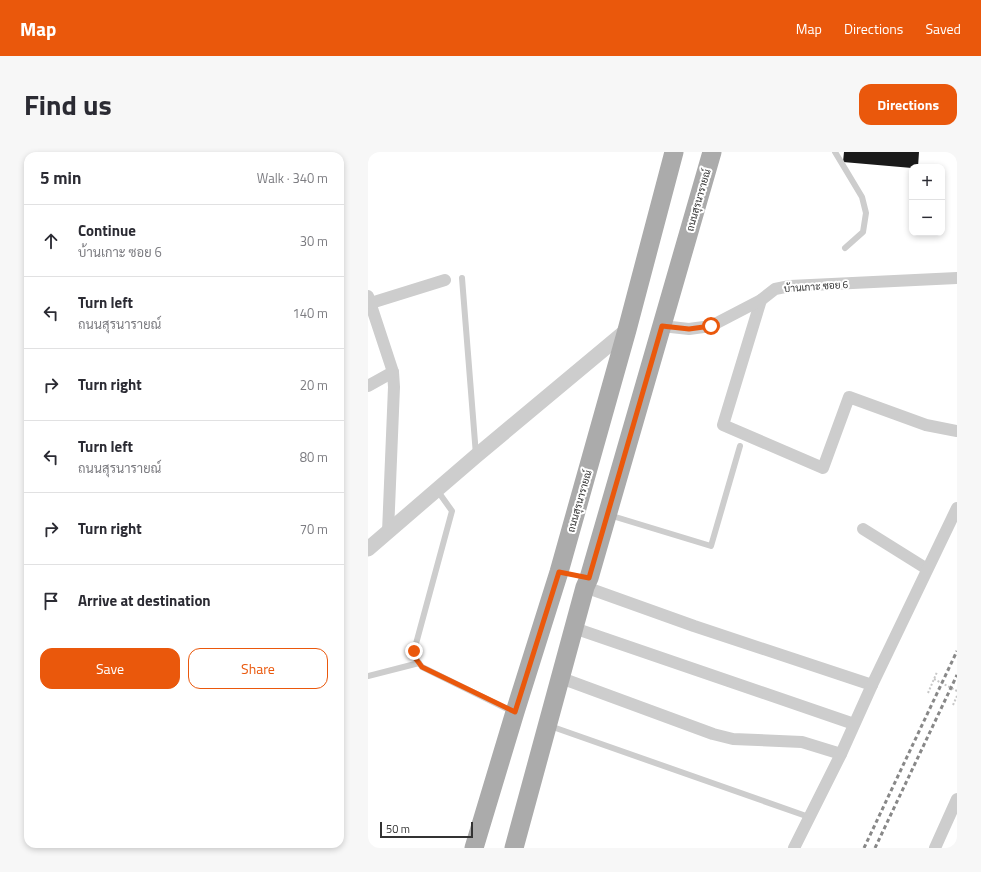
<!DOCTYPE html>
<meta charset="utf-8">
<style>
:root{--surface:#fff;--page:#f7f7f7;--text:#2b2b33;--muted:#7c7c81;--line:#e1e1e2;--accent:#ea580c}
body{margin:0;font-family:"Titillium Web",Sarabun,sans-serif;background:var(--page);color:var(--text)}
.controls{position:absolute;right:12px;top:12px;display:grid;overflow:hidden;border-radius:8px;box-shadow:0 2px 6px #0003}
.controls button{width:36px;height:36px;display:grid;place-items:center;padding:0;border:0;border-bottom:1px solid var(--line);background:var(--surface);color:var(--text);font:20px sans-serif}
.scale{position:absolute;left:12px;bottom:10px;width:93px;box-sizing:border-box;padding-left:4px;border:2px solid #333;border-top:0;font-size:11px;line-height:14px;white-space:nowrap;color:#333;-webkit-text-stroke:3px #fff;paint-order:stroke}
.stop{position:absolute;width:12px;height:12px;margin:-9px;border:3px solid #ea580c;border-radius:50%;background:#fff}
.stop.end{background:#ea580c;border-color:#fff;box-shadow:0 1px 4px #0008}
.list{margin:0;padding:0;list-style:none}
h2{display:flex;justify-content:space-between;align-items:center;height:52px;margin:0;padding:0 16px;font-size:17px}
h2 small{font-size:13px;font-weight:400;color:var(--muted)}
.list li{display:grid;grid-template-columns:26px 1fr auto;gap:12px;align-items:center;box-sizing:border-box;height:72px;padding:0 16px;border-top:1px solid var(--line)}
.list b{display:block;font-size:15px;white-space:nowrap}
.list p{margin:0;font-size:13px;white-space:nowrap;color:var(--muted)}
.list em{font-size:13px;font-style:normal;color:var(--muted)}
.actions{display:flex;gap:8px;padding:12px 16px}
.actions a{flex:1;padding:9px 0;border:1px solid var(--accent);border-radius:12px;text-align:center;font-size:14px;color:var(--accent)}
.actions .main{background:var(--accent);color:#fff}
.icon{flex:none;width:22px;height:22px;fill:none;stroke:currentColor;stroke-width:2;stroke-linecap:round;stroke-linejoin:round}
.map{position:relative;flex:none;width:589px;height:696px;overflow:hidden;border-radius:12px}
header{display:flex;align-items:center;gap:24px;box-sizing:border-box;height:56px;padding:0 20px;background:var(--accent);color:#fff}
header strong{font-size:19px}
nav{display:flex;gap:22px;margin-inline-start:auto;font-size:14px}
.intro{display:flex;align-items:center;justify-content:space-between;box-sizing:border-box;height:96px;padding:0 24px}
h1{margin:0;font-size:28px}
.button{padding:10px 18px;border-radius:12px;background:var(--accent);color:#fff;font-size:14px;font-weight:700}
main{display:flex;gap:24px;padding:0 24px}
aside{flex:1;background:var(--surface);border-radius:12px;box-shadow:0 2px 6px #0003}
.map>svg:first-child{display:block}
</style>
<header>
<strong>Map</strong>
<nav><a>Map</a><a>Directions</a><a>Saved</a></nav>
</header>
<div class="intro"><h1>Find us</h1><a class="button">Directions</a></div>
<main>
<aside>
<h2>5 min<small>Walk · 340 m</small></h2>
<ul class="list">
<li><svg class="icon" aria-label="ahead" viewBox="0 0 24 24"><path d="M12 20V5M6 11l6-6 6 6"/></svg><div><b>Continue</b><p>บ้านเกาะ ซอย 6</p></div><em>30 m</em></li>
<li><svg class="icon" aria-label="left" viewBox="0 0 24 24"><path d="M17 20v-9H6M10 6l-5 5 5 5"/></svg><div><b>Turn left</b><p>ถนนสุรนารายณ์</p></div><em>140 m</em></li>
<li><svg class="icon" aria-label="right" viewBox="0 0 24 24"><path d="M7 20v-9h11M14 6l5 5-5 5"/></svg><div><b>Turn right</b></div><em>20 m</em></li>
<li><svg class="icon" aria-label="left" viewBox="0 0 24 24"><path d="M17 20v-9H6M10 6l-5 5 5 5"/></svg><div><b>Turn left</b><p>ถนนสุรนารายณ์</p></div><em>80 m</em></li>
<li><svg class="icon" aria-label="right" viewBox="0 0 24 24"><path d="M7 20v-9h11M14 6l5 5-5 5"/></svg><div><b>Turn right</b></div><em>70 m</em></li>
<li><svg class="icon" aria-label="arrive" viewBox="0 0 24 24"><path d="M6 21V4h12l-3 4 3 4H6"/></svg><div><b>Arrive at destination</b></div></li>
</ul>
<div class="actions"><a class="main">Save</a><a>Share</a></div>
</aside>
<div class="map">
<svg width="589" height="696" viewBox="0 0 589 696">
<rect width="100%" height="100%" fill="#fff"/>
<polygon fill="#1a1a1a" points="476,0 551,0 550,15 544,15 544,16 475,10"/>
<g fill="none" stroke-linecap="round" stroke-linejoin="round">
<g stroke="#c7c7c7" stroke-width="2" stroke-dasharray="2 2" stroke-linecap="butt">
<polyline points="566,527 589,539"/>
<polyline points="560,541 569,520"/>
<polyline points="585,553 589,544"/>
</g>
<g stroke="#cdcdcd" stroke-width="6">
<polyline points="467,0 494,45 498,61 495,80 477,96"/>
<polyline points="94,126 108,303"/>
<polyline points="69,338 84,359 46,499 48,507 54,515 145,560"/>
<polyline points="241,363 343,394 372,294"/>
<polyline points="0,524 51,511"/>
<polyline points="182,574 441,665"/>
</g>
<g stroke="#cdcdcd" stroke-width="12">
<polyline points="0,144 25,220 26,235 20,380"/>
<polyline points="393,148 355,273 455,316 481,245 558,273 589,279"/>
<polyline points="3,151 77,128"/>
<polyline points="294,174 321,177 343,174 393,148 407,137 422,134 589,126"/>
<polyline points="0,234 25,220"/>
<polyline points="495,377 559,417"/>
<polyline points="217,435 326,474 504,533"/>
<polyline points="206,476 486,572"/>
<polyline points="193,526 345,582 365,587 434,590 473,602"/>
<polyline points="426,696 473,602 504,533 589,356"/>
<polyline points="567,696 589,647"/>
</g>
<polyline stroke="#cdcdcd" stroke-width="15" points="0,397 108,304 259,178"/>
<g stroke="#ababab" stroke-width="19">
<polyline points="106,696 147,560 191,420 259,178 306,0"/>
<polyline points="146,696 217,435 221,426 344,0"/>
</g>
<g stroke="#888" stroke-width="3" stroke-dasharray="4 3" stroke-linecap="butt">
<polyline points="496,696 589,499"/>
<polyline points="507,696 589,523"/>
</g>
</g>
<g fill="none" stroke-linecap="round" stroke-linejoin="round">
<polyline stroke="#ea580c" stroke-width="5" points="46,499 48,507 54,515 147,560 191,420 221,426 294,174 321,177 343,174"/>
</g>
<g text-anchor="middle" stroke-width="4" stroke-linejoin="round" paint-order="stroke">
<g font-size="10" fill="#333" stroke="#fff">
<text transform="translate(330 48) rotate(-74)" y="4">ถนนสุรนารายณ์</text>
<text transform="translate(448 134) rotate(-4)" y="4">บ้านเกาะ ซอย 6</text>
<text transform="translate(211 349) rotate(-74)" y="4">ถนนสุรนารายณ์</text>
</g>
</g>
</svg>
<div class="controls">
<button>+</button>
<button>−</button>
</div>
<div class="scale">50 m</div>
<div class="stop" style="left:343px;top:174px"></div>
<div class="stop end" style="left:46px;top:499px"></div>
</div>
</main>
